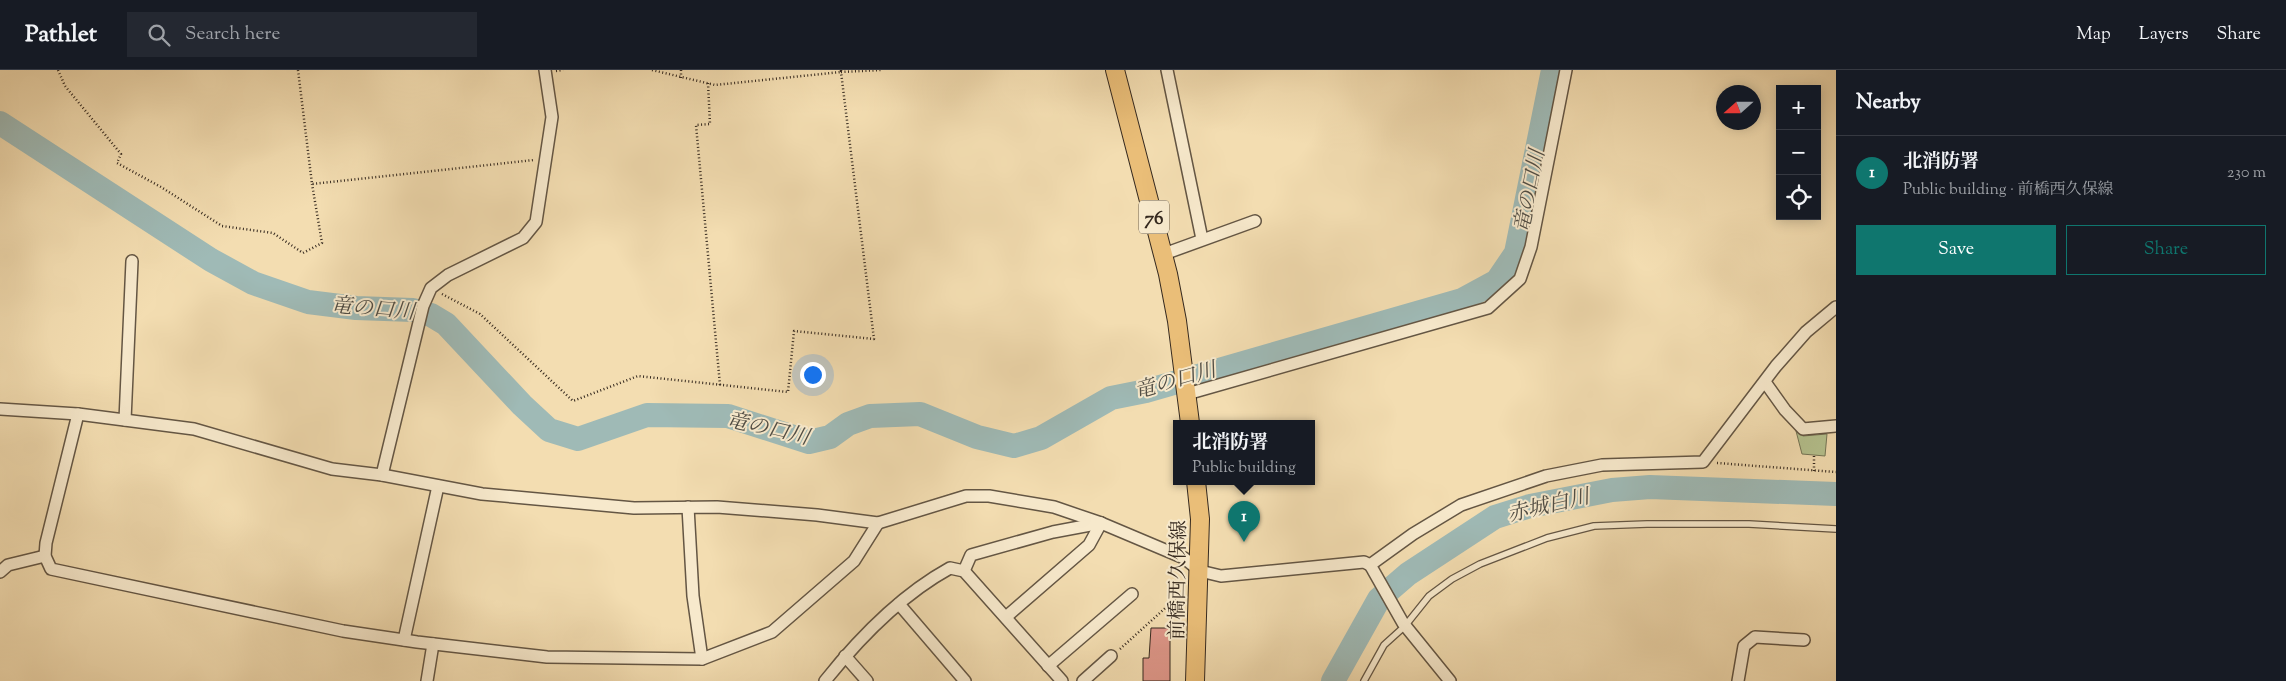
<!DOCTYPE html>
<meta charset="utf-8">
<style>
:root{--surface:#171b24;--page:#242831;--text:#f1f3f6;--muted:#9ea1a6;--line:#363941;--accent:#0f766e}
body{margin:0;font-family:"Sorts Mill Goudy","Noto Serif JP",serif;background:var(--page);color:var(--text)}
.controls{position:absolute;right:15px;top:15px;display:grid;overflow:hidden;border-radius:0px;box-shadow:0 2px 12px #0003}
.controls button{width:45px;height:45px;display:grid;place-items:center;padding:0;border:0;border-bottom:1px solid var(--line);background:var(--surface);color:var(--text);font:25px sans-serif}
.compass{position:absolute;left:1716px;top:15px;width:45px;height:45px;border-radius:50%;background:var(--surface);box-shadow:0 2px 12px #0003;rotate:249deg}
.you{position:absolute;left:812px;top:304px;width:18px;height:18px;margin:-12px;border:4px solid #fff;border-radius:50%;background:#1a73e8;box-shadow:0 0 0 8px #1a73e833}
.badge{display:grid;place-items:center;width:32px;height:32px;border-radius:50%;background:var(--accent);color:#fff;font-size:16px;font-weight:700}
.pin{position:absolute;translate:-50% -41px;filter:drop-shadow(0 1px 2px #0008)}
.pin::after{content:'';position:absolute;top:26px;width:18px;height:15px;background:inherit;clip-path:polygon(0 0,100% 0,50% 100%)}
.popup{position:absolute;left:1173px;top:350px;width:142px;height:65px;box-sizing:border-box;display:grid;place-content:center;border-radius:0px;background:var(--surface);filter:drop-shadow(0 1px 4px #0005);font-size:16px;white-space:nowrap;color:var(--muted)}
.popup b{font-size:19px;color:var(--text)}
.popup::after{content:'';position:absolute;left:50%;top:100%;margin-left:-10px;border:10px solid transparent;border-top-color:var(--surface)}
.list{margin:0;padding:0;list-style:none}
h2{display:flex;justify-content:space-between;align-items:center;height:65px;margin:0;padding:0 20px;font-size:21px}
h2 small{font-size:16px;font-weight:400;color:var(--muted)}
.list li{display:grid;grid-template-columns:32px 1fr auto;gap:15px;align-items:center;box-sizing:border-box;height:75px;padding:0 20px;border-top:1px solid var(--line)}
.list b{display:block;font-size:19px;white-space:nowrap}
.list p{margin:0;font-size:16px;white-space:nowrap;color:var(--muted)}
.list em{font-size:16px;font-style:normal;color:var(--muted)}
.actions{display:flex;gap:10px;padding:15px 20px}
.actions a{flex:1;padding:11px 0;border:1px solid var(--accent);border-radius:0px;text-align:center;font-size:18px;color:var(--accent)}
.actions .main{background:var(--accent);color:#fff}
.icon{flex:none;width:28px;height:28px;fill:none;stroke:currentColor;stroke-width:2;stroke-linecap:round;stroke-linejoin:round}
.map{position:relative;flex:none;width:1836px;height:611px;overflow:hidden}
header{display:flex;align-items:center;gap:30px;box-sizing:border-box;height:70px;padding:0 25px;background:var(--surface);border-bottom:1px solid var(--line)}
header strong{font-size:24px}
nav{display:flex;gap:28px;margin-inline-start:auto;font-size:18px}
.search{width:350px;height:45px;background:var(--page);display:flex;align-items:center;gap:12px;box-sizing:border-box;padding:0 18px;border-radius:0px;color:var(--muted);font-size:19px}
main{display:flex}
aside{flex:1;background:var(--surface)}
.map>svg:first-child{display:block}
</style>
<header>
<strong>Pathlet</strong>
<div class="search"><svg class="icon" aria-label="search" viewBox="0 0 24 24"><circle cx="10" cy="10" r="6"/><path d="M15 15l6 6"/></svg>Search here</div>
<nav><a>Map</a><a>Layers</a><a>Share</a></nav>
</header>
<main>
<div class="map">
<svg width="1836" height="611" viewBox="0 0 1836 611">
<rect width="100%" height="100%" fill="#f3ddb1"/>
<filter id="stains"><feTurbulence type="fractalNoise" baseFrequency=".004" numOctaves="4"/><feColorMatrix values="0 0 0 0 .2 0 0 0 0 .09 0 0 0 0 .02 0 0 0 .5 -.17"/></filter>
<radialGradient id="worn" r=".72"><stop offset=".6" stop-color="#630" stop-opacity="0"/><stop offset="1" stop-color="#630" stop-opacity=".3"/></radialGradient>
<polygon fill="#b5c28f" stroke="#757657" points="1796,361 1803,366 1827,364 1825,386 1802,384"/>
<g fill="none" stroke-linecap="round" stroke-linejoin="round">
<g stroke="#9fbab6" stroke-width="24">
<polyline points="0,53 211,190 253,213 308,232 356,238 413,240 431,245 446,254 522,335 549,360 578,369 647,345 728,346 809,372 830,367 848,354 870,346 920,344 977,367 1014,376 1041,368 1111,328 1146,321 1462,230 1497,211 1516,183 1553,0"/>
<polyline points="1333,611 1379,529 1408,504 1495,447 1530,436 1612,420 1650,417 1836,424"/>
</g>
</g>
<polygon fill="#df978a" stroke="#35291f" points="1151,558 1170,558 1170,611 1143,611 1143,588 1149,588"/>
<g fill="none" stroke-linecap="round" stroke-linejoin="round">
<defs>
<polyline id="service" points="1364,611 1384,575 1405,556 1429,526 1452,509 1480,494 1547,468 1594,456 1647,454 1749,454 1836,459"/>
<g id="minor">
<polyline points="1167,0 1202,169"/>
<polyline points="1164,184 1255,151"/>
<polyline points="1765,312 1785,340 1803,359 1836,356"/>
<polyline points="1187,324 1488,238 1520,209 1531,177 1566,0"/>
<polyline points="0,339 78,344 194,359 332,399 382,405 482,424 634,438 717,437 817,445 878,453 966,426 989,426 1054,437 1101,453 1184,488 1200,501 1221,506 1364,492 1370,495 1373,500 1403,553 1450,611"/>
<polyline points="78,344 46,473 45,486 51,499 343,561 417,572 547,587 702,589 772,562 854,491 878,453"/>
<polyline points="125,350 132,191"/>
<polyline points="382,405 423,236 431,218 448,205 523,168 536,152 552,47 545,0"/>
<polyline points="688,437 693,526 702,589"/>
<polyline points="1370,495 1413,464 1461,435 1546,406 1602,395 1703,392 1776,296 1806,262 1836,237"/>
<polyline points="964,501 971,485 1053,462 1101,453"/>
<polyline points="0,502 8,495 45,486"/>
<polyline points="899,534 965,611"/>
<polyline points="1006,547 1089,475 1101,453"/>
<polyline points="404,570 438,416"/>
<polyline points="845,586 867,611"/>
<polyline points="1048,596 1132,524"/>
<polyline points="427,611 433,574"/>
<path d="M825 611C860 567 901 525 950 498L964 501 1062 611"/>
<polyline points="1083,611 1111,586"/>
<polyline points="1738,611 1744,576 1755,567 1804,570"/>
</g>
<g id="primary">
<polyline points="1115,0 1168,204 1177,251 1190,353"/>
<polyline points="1195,611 1200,449 1196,411"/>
</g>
</defs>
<use href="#service" stroke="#645644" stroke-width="8"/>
<use href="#minor" stroke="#645644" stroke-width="14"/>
<use href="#primary" stroke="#35291f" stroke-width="20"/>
<g stroke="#35291f" stroke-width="2.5" stroke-dasharray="1 2.5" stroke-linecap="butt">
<polyline points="58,0 65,16 121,84 117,93 161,117 222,156 273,163 303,183 322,173 312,114"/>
<polyline points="298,0 312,114 534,90"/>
<polyline points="652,0 715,15 841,2 841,0"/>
<polyline points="556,1 563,0"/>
<polyline points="681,8 681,0"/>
<polyline points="708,13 710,54 696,55 720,315"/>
<polyline points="442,224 480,244 573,331 638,306 788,322 794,261 874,269 841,2 881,0"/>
<polyline points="1814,386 1814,401"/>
<polyline points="1717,393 1836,402"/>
<polyline points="1120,579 1183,522"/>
</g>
<use href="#service" stroke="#f7e9cc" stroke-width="5.5"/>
<use href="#minor" stroke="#f7e9cc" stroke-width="11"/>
<use href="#primary" stroke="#eabe78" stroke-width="18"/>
</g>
<g text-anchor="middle" stroke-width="4" stroke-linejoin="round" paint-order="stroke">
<rect fill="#f7e9cc" stroke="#6f6353" stroke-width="1" x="1139" y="130.5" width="30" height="33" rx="4"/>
<g font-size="19" font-weight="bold" fill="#35291f">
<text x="1154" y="154">76</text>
</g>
<g font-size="20" fill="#35291f" stroke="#f7e9cc">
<text transform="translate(1177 510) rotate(-89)" y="7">前橋西久保線</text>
</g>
<g font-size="21" font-style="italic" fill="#504d45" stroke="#f7e9cc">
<text transform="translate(1529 121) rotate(-79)" y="7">竜の口川</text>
<text transform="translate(373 238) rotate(5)" y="7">竜の口川</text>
<text transform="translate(1175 310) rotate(-16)" y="7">竜の口川</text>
<text transform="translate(768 358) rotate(13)" y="7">竜の口川</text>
<text transform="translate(1548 435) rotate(-13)" y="7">赤城白川</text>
</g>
</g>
<rect width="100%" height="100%" filter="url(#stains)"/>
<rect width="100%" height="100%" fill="url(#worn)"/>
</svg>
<div class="controls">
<button>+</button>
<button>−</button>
<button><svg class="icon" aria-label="locate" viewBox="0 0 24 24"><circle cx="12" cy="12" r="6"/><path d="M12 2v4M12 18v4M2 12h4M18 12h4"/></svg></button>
</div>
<svg class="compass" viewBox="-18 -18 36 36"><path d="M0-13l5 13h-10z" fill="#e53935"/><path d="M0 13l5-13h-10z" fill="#9ea1a6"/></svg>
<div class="you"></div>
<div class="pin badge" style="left:1244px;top:472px">1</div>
<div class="popup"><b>北消防署</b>Public building</div>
</div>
<aside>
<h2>Nearby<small></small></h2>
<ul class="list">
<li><span class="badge">1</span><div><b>北消防署</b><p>Public building · 前橋西久保線</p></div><em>230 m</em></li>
</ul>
<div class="actions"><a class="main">Save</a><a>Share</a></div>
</aside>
</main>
